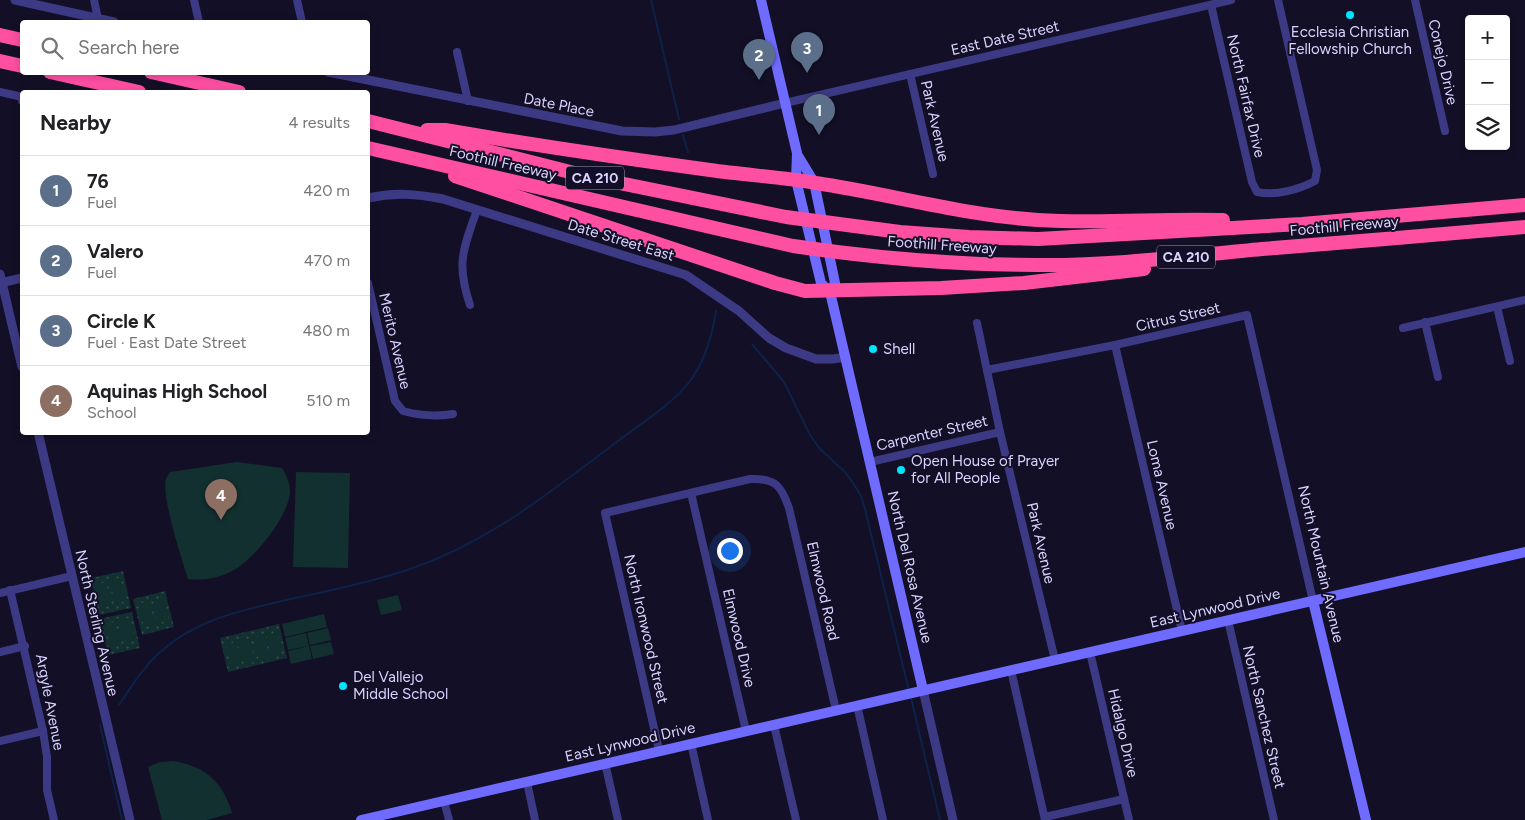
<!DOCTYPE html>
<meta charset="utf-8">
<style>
:root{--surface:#fff;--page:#f6f6f6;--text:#202124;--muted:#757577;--line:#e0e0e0;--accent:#db2777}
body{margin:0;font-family:Figtree,sans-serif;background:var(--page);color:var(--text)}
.controls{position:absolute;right:15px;top:15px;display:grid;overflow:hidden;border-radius:5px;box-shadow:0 2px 8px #0003}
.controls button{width:45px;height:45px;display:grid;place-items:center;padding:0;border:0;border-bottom:1px solid var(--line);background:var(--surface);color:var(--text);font:25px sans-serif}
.you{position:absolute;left:729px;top:550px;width:18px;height:18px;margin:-12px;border:4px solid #fff;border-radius:50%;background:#1a73e8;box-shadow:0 0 0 8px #1a73e833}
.badge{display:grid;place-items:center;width:32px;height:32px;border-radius:50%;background:var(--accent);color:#fff;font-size:16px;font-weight:700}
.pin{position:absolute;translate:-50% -41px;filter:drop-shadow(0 1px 2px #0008)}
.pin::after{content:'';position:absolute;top:26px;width:18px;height:15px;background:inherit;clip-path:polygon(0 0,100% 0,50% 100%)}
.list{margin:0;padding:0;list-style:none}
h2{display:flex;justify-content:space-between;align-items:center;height:65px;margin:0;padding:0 20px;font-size:21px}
h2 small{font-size:16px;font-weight:400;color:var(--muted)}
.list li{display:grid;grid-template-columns:32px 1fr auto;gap:15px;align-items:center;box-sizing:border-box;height:70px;padding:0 20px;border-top:1px solid var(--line)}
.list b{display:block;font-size:19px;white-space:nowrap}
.list p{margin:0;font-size:16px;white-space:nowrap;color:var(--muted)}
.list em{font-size:16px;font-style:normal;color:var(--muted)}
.icon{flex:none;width:28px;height:28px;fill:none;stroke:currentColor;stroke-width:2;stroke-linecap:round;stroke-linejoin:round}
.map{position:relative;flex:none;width:1525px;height:820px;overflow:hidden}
.search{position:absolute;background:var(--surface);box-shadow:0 2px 8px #0003;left:20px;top:20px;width:350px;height:55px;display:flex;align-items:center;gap:12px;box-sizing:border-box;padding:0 18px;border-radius:5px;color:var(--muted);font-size:19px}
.panel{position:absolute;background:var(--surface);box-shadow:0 2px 8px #0003;left:20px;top:90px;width:350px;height:345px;border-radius:5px}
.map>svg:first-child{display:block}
</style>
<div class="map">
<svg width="1525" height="820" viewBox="0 0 1525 820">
<defs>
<pattern id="park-dots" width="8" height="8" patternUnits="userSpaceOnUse" patternTransform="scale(1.25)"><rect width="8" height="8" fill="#12302f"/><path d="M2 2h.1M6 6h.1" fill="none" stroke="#344d4e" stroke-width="1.8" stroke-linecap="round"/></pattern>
</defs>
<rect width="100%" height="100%" fill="#130f26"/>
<g fill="url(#park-dots)">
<polygon points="123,571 131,608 99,615 91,578"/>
<polygon points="165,591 174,627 142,635 133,599"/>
<polygon points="132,612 140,648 108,655 99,619"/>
<polygon points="279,624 287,658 228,672 220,638"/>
</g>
<g fill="#12302f">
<path d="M237 462 282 468C287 476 290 483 290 493 288 517 254 559 234 570 219 578 205 581 188 579 182 559 161 497 166 479 166 478 169 473 170 472Z"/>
<polygon points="296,472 350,473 348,568 293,567"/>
<polygon points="120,578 126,601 115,604 110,581"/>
<polygon points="106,582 111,604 101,607 95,584"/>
<polygon points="398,595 402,610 381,615 377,600"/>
<polygon points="163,598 169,621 158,623 153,600"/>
<polygon points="149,601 155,624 144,627 138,604"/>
<polygon points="324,614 327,627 285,637 282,624"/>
<polygon points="130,618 135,641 124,644 119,621"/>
<polygon points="115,622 121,645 110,647 105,624"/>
<polygon points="328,628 331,640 310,645 307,633"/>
<polygon points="277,632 282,655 272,657 266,635"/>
<polygon points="306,633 309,646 288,650 285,638"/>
<polygon points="264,635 270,658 259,660 254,638"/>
<polygon points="250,639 255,662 244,664 239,641"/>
<polygon points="236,642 242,664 231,667 226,644"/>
<polygon points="331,642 334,654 313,659 310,646"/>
<polygon points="309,646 312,659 291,664 288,651"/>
<path d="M173 761C205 766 223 782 232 813L207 820H162L148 767 160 762Z"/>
</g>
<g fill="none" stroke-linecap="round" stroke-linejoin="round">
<g stroke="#0c2248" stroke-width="2">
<polyline points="651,0 679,119"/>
<polyline points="683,135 688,152"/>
<polyline points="752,344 784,382 810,435 820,449 845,472 853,483 861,496 865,509 909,691"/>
<polyline points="911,698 940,820"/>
<path d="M119 705C131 687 142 669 158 654 192 622 234 612 278 602 321 592 367 584 410 569 491 541 550 492 618 441 640 424 674 403 690 381 705 361 712 336 716 311"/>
<polyline points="100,725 122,820"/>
</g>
<g stroke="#3d3a85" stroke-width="8">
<polyline points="94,0 98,19"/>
<polyline points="194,0 199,22"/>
<polyline points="297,0 302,22"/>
<polyline points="1415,0 1445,131"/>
<path d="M1211 5 1252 182 1257 192C1275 196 1298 190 1315 181L1317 170 1278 0"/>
<polyline points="457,52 468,101"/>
<polyline points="910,74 933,174"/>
<polyline points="0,92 22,97 22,101"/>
<polyline points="785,103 1231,0"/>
<path d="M368 283 395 401 403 411C421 416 435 417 453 414"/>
<path d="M470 305C456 264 463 249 477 210"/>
<polyline points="1497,307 1510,361"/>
<polyline points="1425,322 1438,377"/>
<polyline points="977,323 1000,432 1055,660"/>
<polyline points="1403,328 1525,300"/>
<polyline points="1115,345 1182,631"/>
<polyline points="987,370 1115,345 1247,315 1313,601"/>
<polyline points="870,462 1000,432"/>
<polyline points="691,493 746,731"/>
<polyline points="10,590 43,731 47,757 47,790 54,820"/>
<polyline points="0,593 72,576"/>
<polyline points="1228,620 1274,820"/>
<polyline points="0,652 25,646"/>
<polyline points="1090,652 1129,820"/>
<polyline points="1011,670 1045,820"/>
<polyline points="857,705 883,820"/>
<polyline points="774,725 796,820"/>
<polyline points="0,741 43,731"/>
<polyline points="691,743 708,820"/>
<path d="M659 750 605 513 750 479C775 478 781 485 789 508L836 710"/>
<polyline points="605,763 618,820"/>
<polyline points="527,782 535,820"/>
<polyline points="444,801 449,820"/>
<polyline points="1045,817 1124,799"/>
</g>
<g stroke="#3d3a85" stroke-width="9">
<polyline points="15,0 114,22"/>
<polyline points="328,72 622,131 655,132 674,130 785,103"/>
<path d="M368 198C395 192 416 194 443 199L686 275 739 311 769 338 786 348 816 359H833L846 357"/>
<polyline points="0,274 22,367"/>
<polyline points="0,283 22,278"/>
<polyline points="38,432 130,820"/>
<polyline points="923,690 953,820"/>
</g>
<g stroke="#6f6bff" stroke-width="10">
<polyline points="761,0 797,153 796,180 821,283 830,292 923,690"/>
<polyline points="797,154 814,182 835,283 830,292"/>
<polyline points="1313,601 1366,820"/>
<polyline points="361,820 1525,552"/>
</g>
<g stroke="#ff4fa3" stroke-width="14">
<polyline points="0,35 22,40"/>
<polyline points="0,61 22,66"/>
<polyline points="50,72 139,92"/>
<polyline points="151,72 239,92"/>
<polyline points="368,121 590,177 786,217 900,232 969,237 1038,239 1302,224 1525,205"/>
<path d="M427 130H445C533 145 621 158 710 170 745 175 781 177 816 183 890 194 962 215 1038 220 1100 224 1162 218 1223 220"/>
<path d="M368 148 793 246C874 258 955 265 1037 265 1112 266 1187 256 1262 249 1350 242 1437 235 1525 227"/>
<polyline points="455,176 775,283 805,291 941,288 1024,283 1144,269"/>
</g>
</g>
<g fill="#00e5ff" stroke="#130f26" stroke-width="2">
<circle cx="1350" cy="15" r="5"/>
<circle cx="873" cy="349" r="5"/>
<circle cx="901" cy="470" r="5"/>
<circle cx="343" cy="686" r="5"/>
</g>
<g text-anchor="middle" stroke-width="4" stroke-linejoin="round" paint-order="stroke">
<g fill="#130f26" stroke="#9e99be" stroke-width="1">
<rect x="566" y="166.5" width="58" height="23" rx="4"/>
<rect x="1157" y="245.5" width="58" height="23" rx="4"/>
</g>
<g font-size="14" font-weight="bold" fill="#d9d4ff">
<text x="595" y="183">CA 210</text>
<text x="1186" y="262">CA 210</text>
</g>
<g font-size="15" fill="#d9d4ff" stroke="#130f26" text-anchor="start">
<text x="1350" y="37" text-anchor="middle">Ecclesia Christian<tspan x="1350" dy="17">Fellowship Church</tspan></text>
<text x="883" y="354">Shell</text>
<text x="911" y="466">Open House of Prayer<tspan x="911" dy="17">for All People</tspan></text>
<text x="353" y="682">Del Vallejo<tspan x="353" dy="17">Middle School</tspan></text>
</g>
<g font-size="15" fill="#d9d4ff" stroke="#130f26">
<text transform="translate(1005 38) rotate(-13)" y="5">East Date Street</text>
<text transform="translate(1443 62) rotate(77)" y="5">Conejo Drive</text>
<text transform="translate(1246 96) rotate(77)" y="5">North Fairfax Drive</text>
<text transform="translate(559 105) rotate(11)" y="5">Date Place</text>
<text transform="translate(935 121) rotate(77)" y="5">Park Avenue</text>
<text transform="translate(503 163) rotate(13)" y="5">Foothill Freeway</text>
<text transform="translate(1344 226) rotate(-5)" y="5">Foothill Freeway</text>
<text transform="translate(621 240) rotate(17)" y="5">Date Street East</text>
<text transform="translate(942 245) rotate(4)" y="5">Foothill Freeway</text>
<text transform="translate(1178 317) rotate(-13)" y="5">Citrus Street</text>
<text transform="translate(395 341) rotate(77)" y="5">Merito Avenue</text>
<text transform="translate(932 433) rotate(-13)" y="5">Carpenter Street</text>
<text transform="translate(1162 485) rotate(77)" y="5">Loma Avenue</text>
<text transform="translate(1041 543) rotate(77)" y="5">Park Avenue</text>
<text transform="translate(1321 564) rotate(77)" y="5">North Mountain Avenue</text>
<text transform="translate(910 567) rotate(77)" y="5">North Del Rosa Avenue</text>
<text transform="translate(823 591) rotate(77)" y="5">Elmwood Road</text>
<text transform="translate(1215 608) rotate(-13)" y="5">East Lynwood Drive</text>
<text transform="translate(97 623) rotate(77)" y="5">North Sterling Avenue</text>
<text transform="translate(646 629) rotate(77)" y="5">North Ironwood Street</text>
<text transform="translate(739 638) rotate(77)" y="5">Elmwood Drive</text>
<text transform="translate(50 702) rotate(79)" y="5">Argyle Avenue</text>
<text transform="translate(1264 717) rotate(77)" y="5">North Sanchez Street</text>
<text transform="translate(1123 733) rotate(77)" y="5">Hidalgo Drive</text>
<text transform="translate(630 742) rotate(-13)" y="5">East Lynwood Drive</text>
</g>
</g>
</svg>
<div class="controls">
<button>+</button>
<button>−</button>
<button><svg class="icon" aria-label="layers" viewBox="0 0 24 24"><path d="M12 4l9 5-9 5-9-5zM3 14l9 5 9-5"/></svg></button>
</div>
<div class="you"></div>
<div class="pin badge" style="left:819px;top:135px;background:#5c6f8a">1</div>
<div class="pin badge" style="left:759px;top:80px;background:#5c6f8a">2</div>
<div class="pin badge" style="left:807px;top:73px;background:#5c6f8a">3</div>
<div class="pin badge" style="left:221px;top:520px;background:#8d6e63">4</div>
<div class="search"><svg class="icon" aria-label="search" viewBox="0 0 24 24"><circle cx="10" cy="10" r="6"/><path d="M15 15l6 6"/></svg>Search here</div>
<section class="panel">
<h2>Nearby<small>4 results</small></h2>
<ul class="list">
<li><span class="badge" style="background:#5c6f8a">1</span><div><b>76</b><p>Fuel</p></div><em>420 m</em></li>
<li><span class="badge" style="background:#5c6f8a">2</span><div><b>Valero</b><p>Fuel</p></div><em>470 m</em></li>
<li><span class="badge" style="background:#5c6f8a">3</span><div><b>Circle K</b><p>Fuel · East Date Street</p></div><em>480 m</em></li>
<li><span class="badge" style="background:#8d6e63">4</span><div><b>Aquinas High School</b><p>School</p></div><em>510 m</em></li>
</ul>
</section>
</div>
